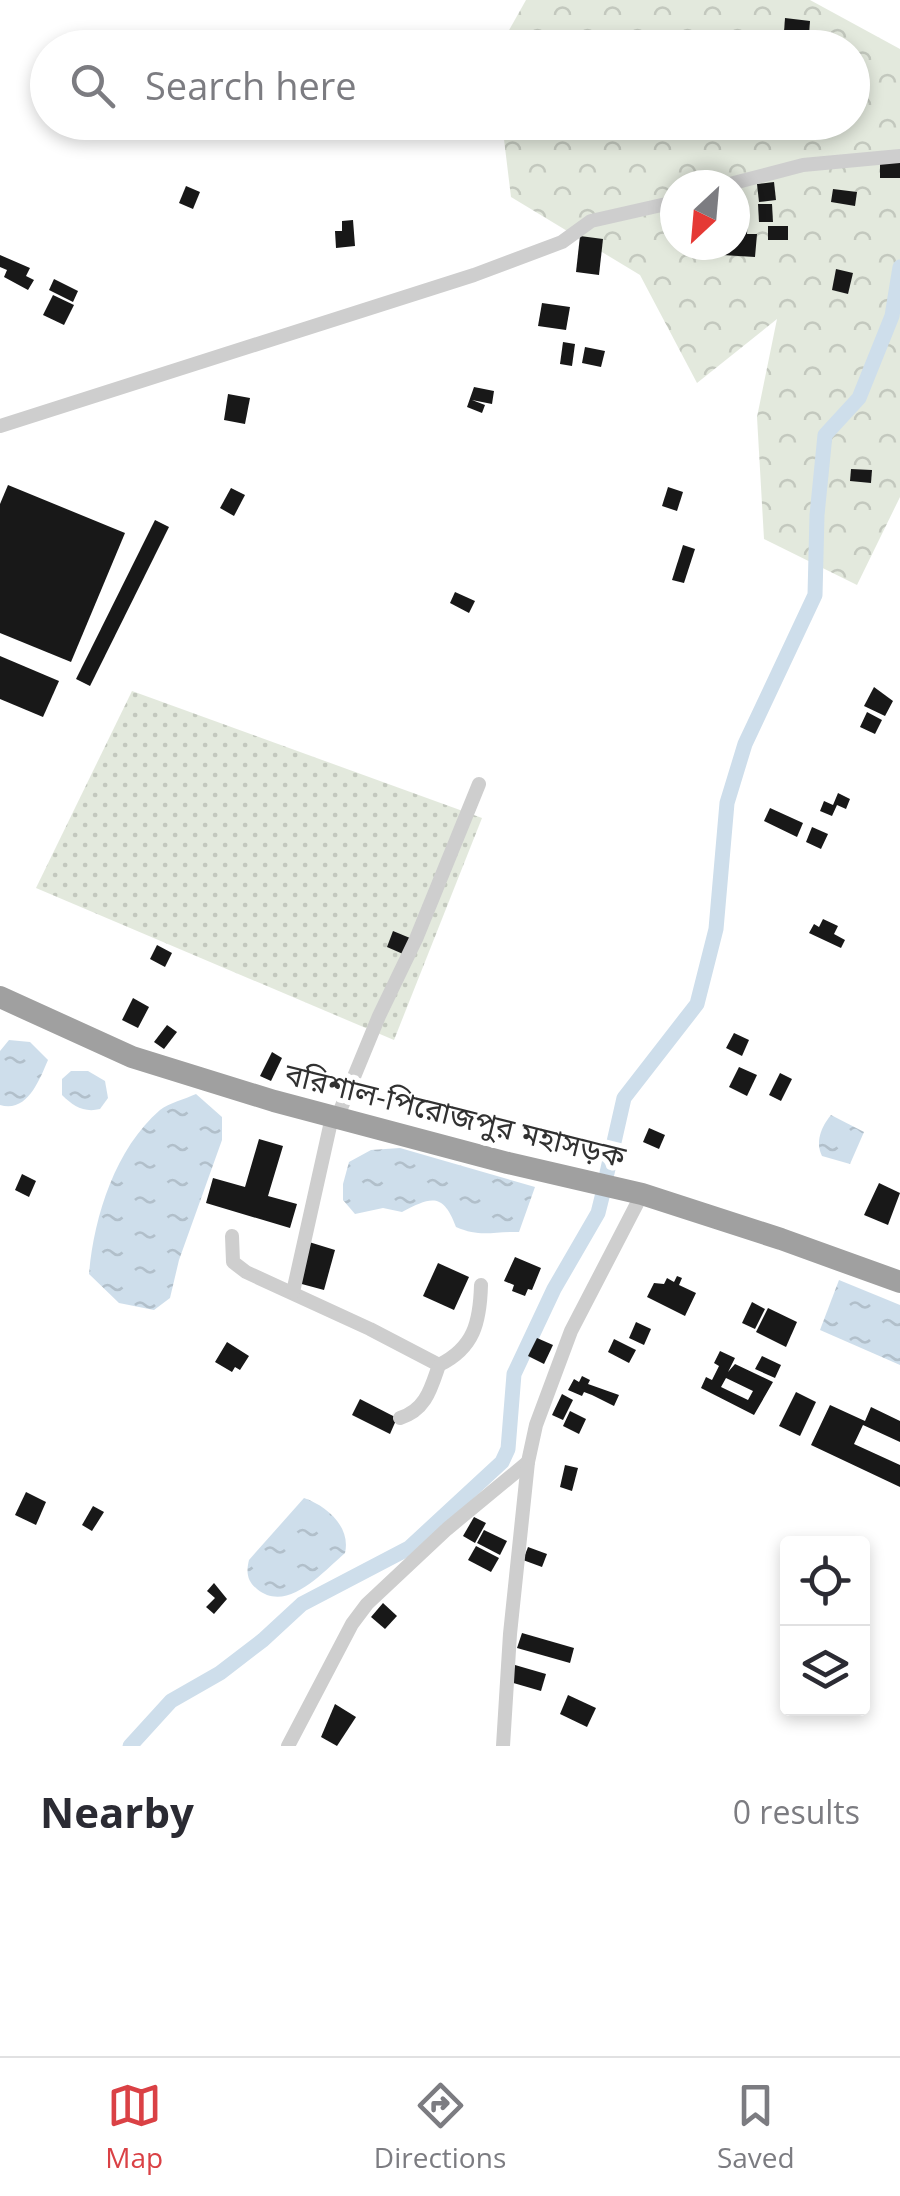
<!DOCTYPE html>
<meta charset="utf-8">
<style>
:root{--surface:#fff;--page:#f2f2f3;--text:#2b2b33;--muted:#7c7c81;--line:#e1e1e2;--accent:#da4145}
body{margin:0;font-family:"Open Sans","Noto Sans Bengali",sans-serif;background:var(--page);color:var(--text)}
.controls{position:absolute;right:30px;bottom:30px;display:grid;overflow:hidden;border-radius:10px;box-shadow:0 5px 15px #0003}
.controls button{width:90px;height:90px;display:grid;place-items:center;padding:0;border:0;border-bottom:2px solid var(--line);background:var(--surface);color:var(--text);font:50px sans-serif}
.compass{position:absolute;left:660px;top:170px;width:90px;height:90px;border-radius:50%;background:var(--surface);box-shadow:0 5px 15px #0003;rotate:206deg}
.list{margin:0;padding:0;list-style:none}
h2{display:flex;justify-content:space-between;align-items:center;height:130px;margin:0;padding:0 40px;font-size:42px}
h2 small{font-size:32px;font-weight:400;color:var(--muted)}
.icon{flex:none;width:55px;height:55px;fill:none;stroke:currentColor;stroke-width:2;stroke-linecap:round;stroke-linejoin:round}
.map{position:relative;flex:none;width:900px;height:1746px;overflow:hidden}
.search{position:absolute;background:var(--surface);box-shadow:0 5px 15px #0003;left:30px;right:30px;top:30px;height:110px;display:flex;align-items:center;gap:25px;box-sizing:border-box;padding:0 35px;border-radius:55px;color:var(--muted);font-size:38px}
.sheet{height:310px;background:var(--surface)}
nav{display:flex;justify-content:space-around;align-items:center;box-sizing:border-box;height:140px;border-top:2px solid var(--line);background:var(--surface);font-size:28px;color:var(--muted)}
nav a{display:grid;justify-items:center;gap:5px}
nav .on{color:var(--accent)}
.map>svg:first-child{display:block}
</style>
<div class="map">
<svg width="900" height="1746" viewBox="0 0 900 1746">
<defs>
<pattern id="green-dots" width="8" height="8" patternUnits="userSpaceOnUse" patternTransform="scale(2.5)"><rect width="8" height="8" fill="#e3e9dd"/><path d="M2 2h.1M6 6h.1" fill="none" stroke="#c3c8be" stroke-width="1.8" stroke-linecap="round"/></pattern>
<pattern id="forest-crowns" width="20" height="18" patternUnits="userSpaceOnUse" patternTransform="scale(2.5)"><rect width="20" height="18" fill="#e3e9dd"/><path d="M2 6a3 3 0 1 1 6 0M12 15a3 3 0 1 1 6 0" fill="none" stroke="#c3c8be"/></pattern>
<pattern id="water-ripples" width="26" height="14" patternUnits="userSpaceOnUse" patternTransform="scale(2.5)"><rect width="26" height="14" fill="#cedeeb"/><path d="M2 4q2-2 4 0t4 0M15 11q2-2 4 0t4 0" fill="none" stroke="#b1bfca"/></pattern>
</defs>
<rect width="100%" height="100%" fill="#fff"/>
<polygon fill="url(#green-dots)" points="132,691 482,818 394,1040 36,888"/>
<path fill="url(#forest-crowns)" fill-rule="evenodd" d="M526 0H810L900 49V497L857 585 764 539 757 417 777 319 697 383 640 275 511 197 502 123 852 122V48H499ZM675 185H735V245H675Z"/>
<g fill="url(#water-ripples)">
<path d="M9 1040 30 1042 48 1060C39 1081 27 1113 0 1105V1051Z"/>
<path d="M71 1071H88L105 1081 108 1098 100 1109C84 1113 73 1106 62 1095V1079Z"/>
<path d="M196 1094 222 1117V1140L179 1260 170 1298 154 1310 119 1303 89 1274C94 1217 115 1149 160 1110 169 1103 185 1099 196 1094Z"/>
<path d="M831 1115 864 1132 850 1164 822 1156C815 1142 821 1127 831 1115Z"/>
<path d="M400 1148 535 1187 519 1232C493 1231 481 1238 456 1227 443 1192 431 1197 402 1212L383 1208 355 1214 343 1200V1184L349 1162 371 1150Z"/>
<polygon points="839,1280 900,1305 900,1365 820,1330"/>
<path d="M304 1498C327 1506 351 1527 345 1553 323 1572 287 1614 257 1589 247 1581 246 1572 249 1560Z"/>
</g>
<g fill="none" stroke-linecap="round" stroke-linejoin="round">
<g stroke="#cedeeb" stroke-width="15">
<polyline points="607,1173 624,1098 697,1004 716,929 727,803 745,744 815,595 817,515 825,435 859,398 892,316 900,267"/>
<polyline points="130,1746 171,1701 220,1673 263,1640 302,1604 409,1548 502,1462 508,1449 514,1374 554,1289 598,1213 602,1197"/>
</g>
</g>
<g fill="#181818" fill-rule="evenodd">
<polygon points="785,18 810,21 809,35 784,32"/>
<rect x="880" y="163" width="20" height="15"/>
<polygon points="774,182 776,200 759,202 757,184"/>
<polygon points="186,186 200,192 193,209 179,203"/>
<polygon points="833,189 857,192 855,206 831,202"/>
<polygon points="758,204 772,204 773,222 759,222"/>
<polygon points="735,216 748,217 747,234 757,234 755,257 722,255 723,245 735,245"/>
<polygon points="353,220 355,246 336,248 335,231 342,231 342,221"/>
<rect x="768" y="226" width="20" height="14"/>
<polygon points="580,236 603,239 599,275 576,272"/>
<polygon points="0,255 30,268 26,276 34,280 28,290 4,277 7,270 0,267"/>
<polygon points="836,269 853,273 848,294 832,290"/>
<polygon points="54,279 78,291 73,302 49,290"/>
<polygon points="53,295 74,305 64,325 43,315"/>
<polygon points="542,303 570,307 566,330 538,326"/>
<polygon points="563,342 575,344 572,366 560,364"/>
<polygon points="585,347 605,351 601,367 582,363"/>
<polygon points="474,387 494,391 492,404 472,400 485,405 482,413 467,407"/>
<polygon points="228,394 250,398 245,424 224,420"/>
<polygon points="851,469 872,470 871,483 850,481"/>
<polygon points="8,485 125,533 71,662 0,633 0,504"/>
<polygon points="668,487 683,492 677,511 662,506"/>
<polygon points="231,488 245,495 234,516 220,508"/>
<polygon points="155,520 169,527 90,686 76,679"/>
<polygon points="683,545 695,549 684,583 672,580"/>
<polygon points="455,592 475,601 469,613 450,603"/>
<polygon points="0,656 59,681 43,717 0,699"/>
<polygon points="874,687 893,701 885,716 864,706"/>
<polygon points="867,712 882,720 875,734 860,727"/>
<polygon points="838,793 850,799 846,809 837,805 832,816 820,811 824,801 833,805"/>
<polygon points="770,808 803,823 797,837 764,821"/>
<polygon points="812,827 828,834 821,849 806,842"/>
<polygon points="823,919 838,926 834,934 845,940 841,948 809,933 814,924 819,927"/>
<polygon points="393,931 410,938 403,954 387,947"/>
<polygon points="157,945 172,953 165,967 150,959"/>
<polygon points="133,998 149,1007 138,1028 122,1020"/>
<polygon points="167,1025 177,1032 164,1049 154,1042"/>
<polygon points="734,1033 749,1040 742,1056 726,1048"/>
<polygon points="272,1052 282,1058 271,1081 260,1076"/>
<polygon points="739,1067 757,1075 747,1096 729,1087"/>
<polygon points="780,1073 792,1079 781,1101 769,1095"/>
<polygon points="649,1128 665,1135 659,1149 643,1142"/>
<polygon points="259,1139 283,1146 268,1196 297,1204 290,1228 206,1203 213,1178 245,1187"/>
<polygon points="22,1174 36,1181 29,1197 15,1190"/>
<polygon points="879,1183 900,1193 888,1225 864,1215"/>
<polygon points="309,1242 335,1250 324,1290 298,1283"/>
<polygon points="515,1257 541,1268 532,1290 528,1289 525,1296 512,1291 514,1285 504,1281"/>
<polygon points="438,1263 469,1277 454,1310 423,1296"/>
<polygon points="677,1276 682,1278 679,1285 696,1293 685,1316 647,1297 654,1283 664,1284 667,1278 674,1282"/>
<polygon points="752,1302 765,1309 755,1329 742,1323"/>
<polygon points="768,1308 797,1322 786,1347 756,1332"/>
<polygon points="636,1322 651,1329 644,1345 629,1338"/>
<polygon points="537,1338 553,1345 544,1364 528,1356"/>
<polygon points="614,1339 636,1350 629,1363 608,1352"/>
<polygon points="227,1342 249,1356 240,1370 235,1367 232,1372 215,1362"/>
<path d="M720 1351 735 1358 728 1372 735 1364 773 1382 754 1415 701 1388 706 1377 712 1380 719 1366 714 1363ZM726 1378 753 1391 748 1400 721 1387Z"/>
<polygon points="762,1356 781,1365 775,1378 755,1369"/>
<polygon points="582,1376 590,1380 588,1384 619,1395 614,1406 592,1395 584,1392 582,1396 568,1390 574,1379 579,1382"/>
<polygon points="796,1392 816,1402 800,1436 779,1426"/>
<polygon points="562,1394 573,1400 563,1420 552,1415"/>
<polygon points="360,1399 397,1418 390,1434 352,1415"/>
<polygon points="830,1405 865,1421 871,1407 900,1421 900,1442 863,1425 854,1444 900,1465 900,1487 811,1445"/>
<polygon points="570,1411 586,1419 579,1434 563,1426"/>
<polygon points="565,1465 578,1468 572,1491 560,1487"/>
<polygon points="26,1492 46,1502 36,1525 15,1515"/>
<polygon points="93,1506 104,1512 92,1531 82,1525"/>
<polygon points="474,1517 486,1523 475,1543 463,1536"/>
<polygon points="484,1530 507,1541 500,1555 477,1543"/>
<polygon points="476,1546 499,1558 491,1572 468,1560"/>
<polygon points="528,1547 547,1554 542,1567 523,1560"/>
<polygon points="214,1583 227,1599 214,1614 206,1607 215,1598 207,1591"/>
<polygon points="383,1603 397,1616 385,1629 371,1617"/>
<polygon points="522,1633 574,1648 570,1663 517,1648"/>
<polygon points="515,1665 546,1674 541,1691 510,1682"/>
<polygon points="568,1695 596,1708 587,1727 560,1714"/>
<polygon points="335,1704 356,1717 337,1746 321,1737"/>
</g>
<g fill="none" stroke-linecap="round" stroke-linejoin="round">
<g stroke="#cecece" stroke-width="14">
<polyline points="726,185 803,165 900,156"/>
<polyline points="0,426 474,275 562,242 591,221 675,202"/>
<polyline points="337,1118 379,1016 416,939 479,784"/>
<path d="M232 1236 233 1262 246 1272 370 1329 439 1365C431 1388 426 1410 400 1418"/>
<polyline points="293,1292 332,1117"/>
<path d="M439 1365C474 1348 480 1322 481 1285"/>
<polyline points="288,1746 352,1624 367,1604 447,1529 528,1462"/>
<polyline points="503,1746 510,1634 528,1462 536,1425 571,1331 642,1194"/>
</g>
<polyline stroke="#a0a0a0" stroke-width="22" points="0,997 132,1057 274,1101 508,1163 642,1194 781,1239 900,1282"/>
</g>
<g text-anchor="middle" stroke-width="10" stroke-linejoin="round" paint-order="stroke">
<g font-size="30" fill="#313131" stroke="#fff">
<text transform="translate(455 1116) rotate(14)" y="10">বরিশাল-পিরোজপুর মহাসড়ক</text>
</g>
</g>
</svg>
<div class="controls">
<button><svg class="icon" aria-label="locate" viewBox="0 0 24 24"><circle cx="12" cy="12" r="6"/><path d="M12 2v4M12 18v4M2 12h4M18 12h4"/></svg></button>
<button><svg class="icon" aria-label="layers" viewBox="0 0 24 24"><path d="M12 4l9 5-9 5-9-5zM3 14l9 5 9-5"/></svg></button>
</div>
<svg class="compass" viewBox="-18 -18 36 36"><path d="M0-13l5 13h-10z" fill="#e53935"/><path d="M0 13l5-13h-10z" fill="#7c7c81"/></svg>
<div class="search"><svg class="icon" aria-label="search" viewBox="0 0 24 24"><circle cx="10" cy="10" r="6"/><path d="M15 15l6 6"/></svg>Search here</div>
</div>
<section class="sheet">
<h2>Nearby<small>0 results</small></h2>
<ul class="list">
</ul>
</section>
<nav>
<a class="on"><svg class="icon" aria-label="map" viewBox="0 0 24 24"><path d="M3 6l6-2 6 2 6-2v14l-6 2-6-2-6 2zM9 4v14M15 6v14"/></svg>Map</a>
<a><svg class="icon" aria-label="directions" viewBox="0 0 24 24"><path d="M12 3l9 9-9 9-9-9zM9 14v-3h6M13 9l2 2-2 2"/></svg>Directions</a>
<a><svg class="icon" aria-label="saved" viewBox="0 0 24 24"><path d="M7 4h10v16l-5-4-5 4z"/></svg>Saved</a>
</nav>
